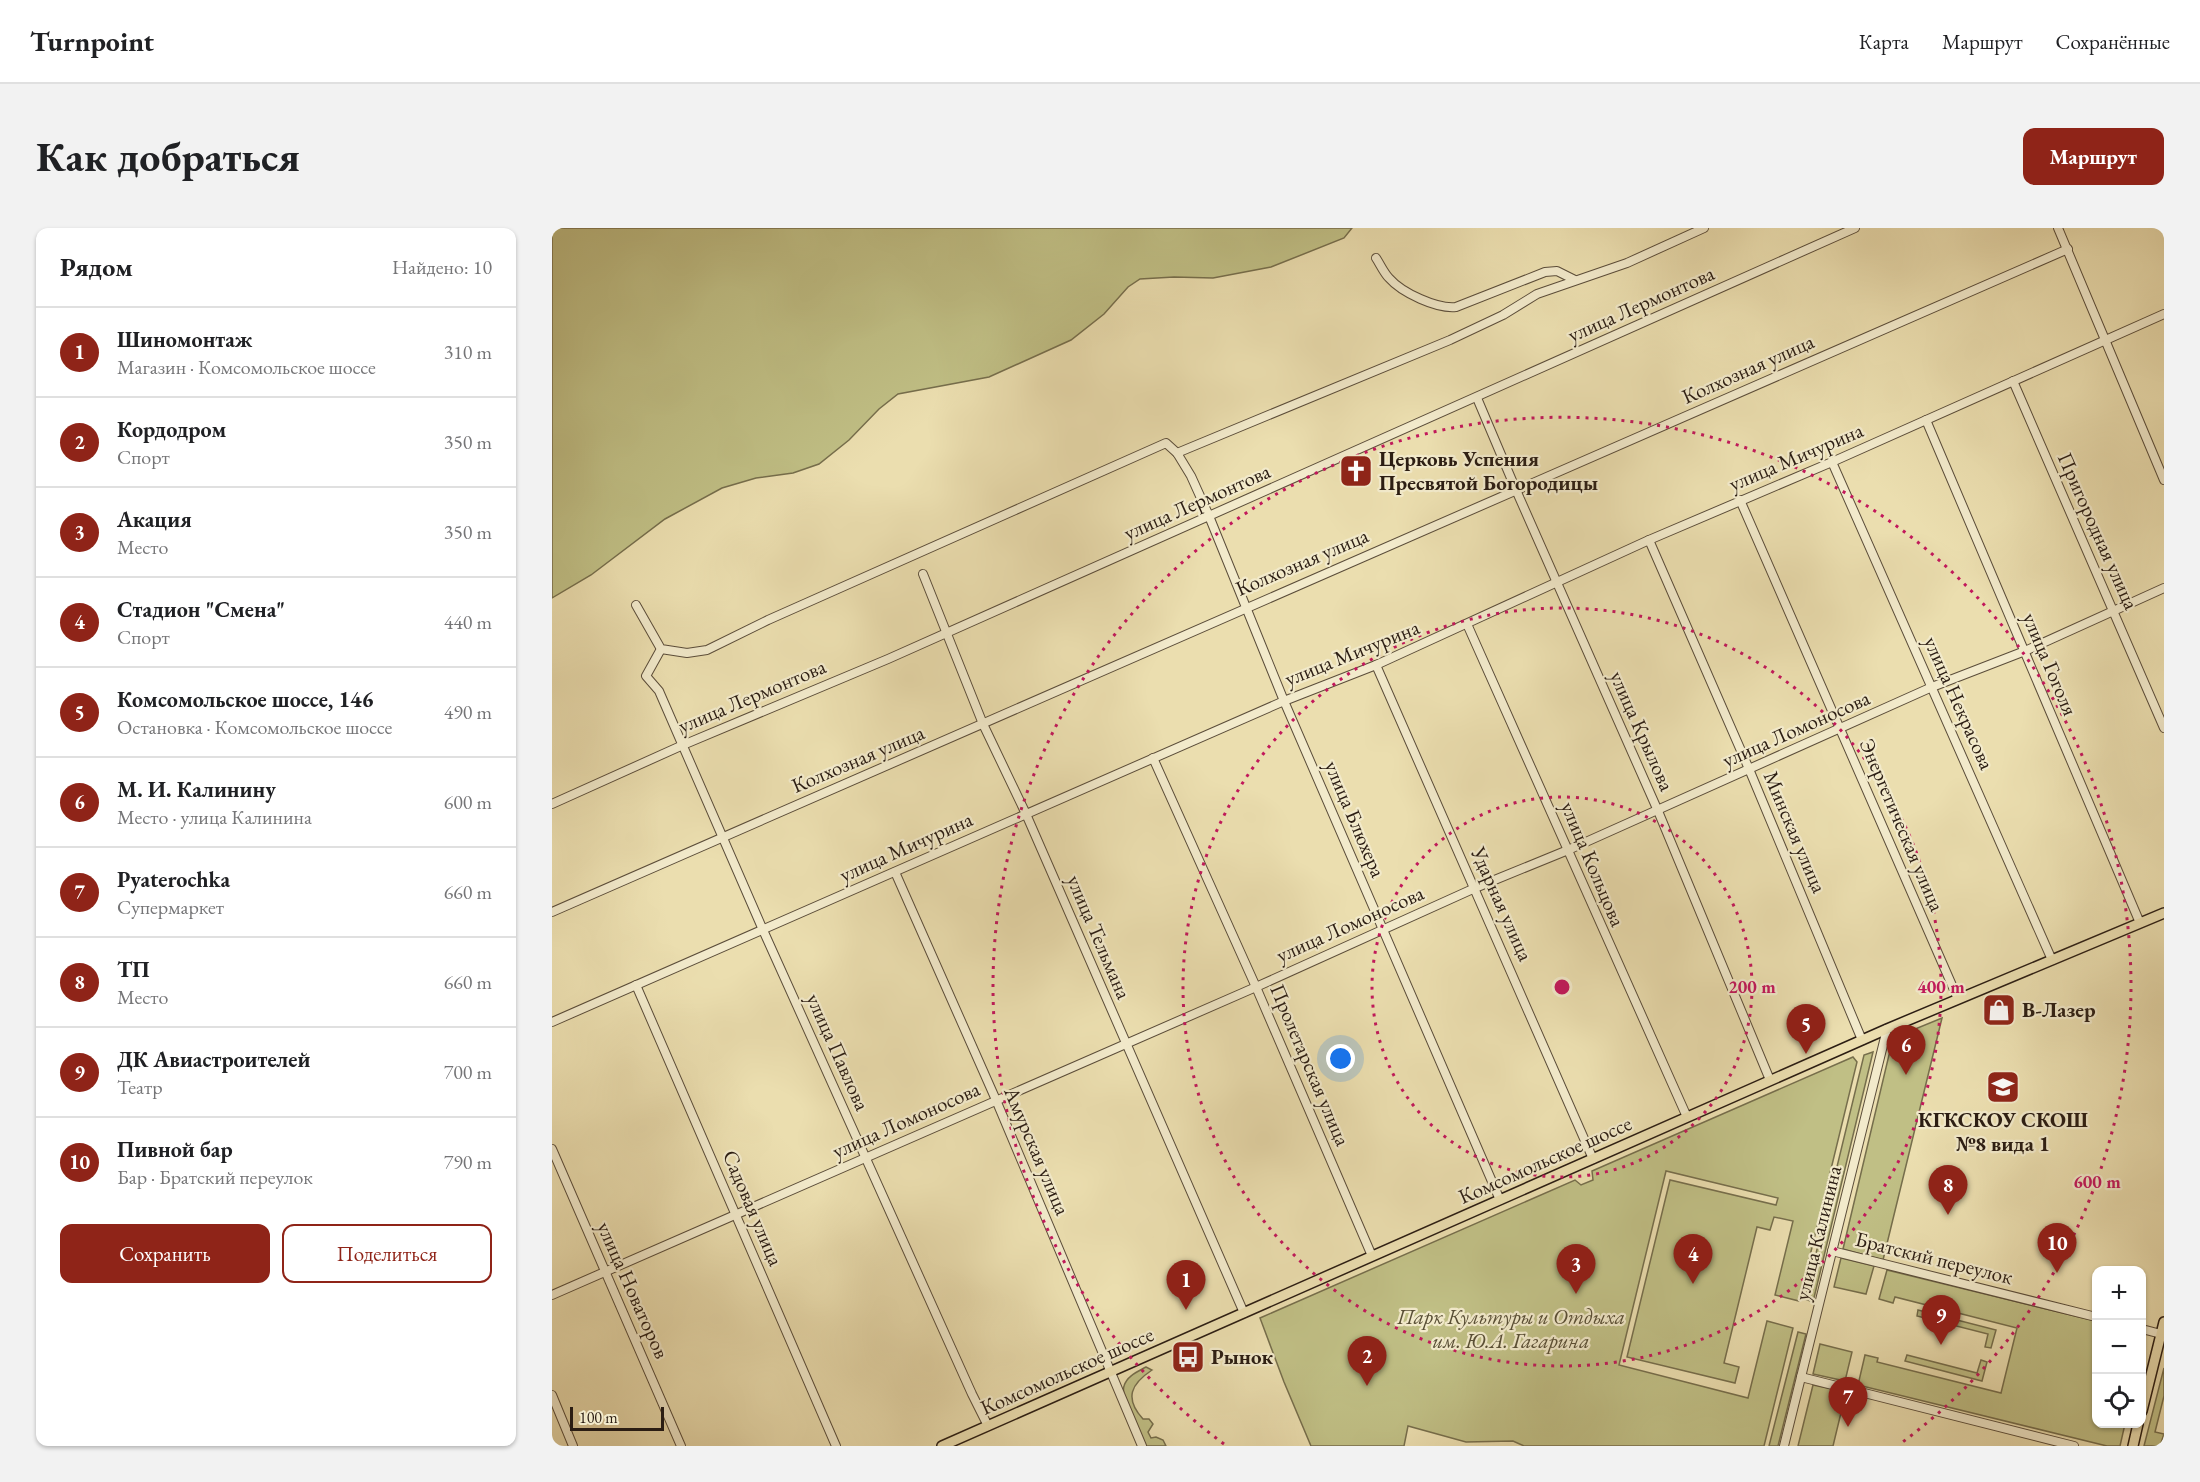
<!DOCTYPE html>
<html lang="ru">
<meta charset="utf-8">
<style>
:root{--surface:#fff;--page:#f2f2f2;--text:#202124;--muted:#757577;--line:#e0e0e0;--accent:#8f2418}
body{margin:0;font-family:"EB Garamond",serif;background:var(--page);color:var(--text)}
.controls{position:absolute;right:18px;bottom:18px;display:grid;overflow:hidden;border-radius:12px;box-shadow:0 2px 4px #0004}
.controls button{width:54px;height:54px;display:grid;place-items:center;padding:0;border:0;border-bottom:2px solid var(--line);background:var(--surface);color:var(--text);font:30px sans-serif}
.scale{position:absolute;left:18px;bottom:15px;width:94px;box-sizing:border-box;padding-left:6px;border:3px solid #2b1d13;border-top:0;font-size:16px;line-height:21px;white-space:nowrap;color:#2b1d13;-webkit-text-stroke:4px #f2eacb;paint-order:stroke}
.you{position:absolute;left:789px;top:831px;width:21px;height:21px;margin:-15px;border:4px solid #fff;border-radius:50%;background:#1a73e8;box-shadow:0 0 0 9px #1a73e833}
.badge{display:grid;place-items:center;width:39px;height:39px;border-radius:50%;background:var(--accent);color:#fff;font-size:20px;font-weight:700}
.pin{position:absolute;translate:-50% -50px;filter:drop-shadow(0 2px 3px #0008)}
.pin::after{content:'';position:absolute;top:32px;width:21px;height:18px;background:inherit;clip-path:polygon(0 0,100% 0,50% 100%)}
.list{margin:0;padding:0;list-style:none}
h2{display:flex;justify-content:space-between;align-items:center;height:78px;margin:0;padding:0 24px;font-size:26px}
h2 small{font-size:20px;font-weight:400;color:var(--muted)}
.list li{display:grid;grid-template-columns:39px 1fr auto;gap:18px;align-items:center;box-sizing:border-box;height:90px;padding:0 24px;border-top:2px solid var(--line)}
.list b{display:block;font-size:22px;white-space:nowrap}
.list p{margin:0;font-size:20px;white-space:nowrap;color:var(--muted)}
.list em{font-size:20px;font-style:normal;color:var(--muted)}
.actions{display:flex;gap:12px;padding:18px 24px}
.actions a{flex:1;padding:14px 0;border:2px solid var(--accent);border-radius:12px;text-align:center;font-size:21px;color:var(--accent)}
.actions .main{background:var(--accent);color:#fff}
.icon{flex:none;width:33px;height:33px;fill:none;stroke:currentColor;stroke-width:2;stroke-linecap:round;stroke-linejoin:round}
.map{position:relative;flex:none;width:1612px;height:1218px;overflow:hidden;border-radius:12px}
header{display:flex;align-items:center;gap:36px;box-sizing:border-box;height:84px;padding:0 30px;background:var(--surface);border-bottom:2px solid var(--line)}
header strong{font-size:28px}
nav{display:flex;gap:33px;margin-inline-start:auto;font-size:21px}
.intro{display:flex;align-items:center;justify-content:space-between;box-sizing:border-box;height:144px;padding:0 36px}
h1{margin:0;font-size:42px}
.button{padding:15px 27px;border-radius:12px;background:var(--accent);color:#fff;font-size:21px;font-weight:700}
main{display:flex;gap:36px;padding:0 36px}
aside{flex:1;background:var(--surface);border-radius:12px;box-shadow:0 2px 4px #0004}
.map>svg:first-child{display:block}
</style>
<header>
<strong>Turnpoint</strong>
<nav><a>Карта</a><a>Маршрут</a><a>Сохранённые</a></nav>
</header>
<div class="intro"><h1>Как добраться</h1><a class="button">Маршрут</a></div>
<main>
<aside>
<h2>Рядом<small>Найдено: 10</small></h2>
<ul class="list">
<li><span class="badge">1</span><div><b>Шиномонтаж</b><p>Магазин · Комсомольское шоссе</p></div><em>310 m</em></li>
<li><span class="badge">2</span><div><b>Кордодром</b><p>Спорт</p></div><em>350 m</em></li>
<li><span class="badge">3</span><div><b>Акация</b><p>Место</p></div><em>350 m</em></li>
<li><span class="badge">4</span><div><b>Стадион &quot;Смена&quot;</b><p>Спорт</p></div><em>440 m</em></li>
<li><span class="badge">5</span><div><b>Комсомольское шоссе, 146</b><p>Остановка · Комсомольское шоссе</p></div><em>490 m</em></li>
<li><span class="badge">6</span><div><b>М. И. Калинину</b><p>Место · улица Калинина</p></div><em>600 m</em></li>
<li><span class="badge">7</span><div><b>Pyaterochka</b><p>Супермаркет</p></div><em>660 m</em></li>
<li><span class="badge">8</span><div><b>ТП</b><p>Место</p></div><em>660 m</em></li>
<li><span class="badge">9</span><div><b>ДК Авиастроителей</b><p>Театр</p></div><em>700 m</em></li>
<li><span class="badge">10</span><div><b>Пивной бар</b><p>Бар · Братский переулок</p></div><em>790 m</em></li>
</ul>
<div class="actions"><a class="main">Сохранить</a><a>Поделиться</a></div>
</aside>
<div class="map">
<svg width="1612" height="1218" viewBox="0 0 1612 1218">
<rect width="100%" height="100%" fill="#ebdeaf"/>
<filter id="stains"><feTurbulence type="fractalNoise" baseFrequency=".00333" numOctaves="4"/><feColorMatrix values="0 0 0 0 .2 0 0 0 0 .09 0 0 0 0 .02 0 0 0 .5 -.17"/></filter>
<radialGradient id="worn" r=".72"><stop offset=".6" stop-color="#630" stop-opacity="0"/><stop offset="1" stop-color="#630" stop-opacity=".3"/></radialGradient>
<g fill="#c0bf85" stroke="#766e4c" stroke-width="1.5">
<polygon points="0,0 800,0 792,10 719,39 661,50 622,49 588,51 576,59 552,86 519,112 437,149 346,166 327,181 297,212 267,236 241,245 204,250 170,260 113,291 39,347 0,370"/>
<polygon points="1390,790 1331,1032 1291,1021 1341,810"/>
<polygon points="1321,824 1261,1074 1253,1071 1312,827"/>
<polygon points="1301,829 1305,834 1247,1073 1223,1067 1241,993 1222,989 1218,1002 1205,999 1172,1135 1187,1139 1183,1155 1075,1129 1118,952 1224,977 1226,970 1114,943 1067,1137 1196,1170 1215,1093 1241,1100 1212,1218 972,1218 961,1213 914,1214 856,1198 852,1218 759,1218 732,1154 708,1090 1023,952 1029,957 1041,952 1040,943"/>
<polygon points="1289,1030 1322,1038 1314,1066 1282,1059"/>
<polygon points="1335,1042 1544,1093 1544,1196 1573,1196 1568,1218 1555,1218 1306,1157 1313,1127 1326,1130 1325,1134 1449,1165 1465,1100 1343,1069 1341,1075 1327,1071"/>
<polygon points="1366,1082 1444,1102 1439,1120 1433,1119 1436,1106 1365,1088"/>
<polygon points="1246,1104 1254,1106 1226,1218 1217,1218"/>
<polygon points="1268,1116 1300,1124 1293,1153 1261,1146"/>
<polygon points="1355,1127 1425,1145 1429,1132 1435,1134 1430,1153 1353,1133"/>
<path d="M594 1139 600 1142C579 1156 572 1170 591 1191H597L601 1196 596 1204 599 1210 604 1209 611 1212 614 1218H594C588 1205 568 1170 572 1158 575 1148 585 1144 594 1139Z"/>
<polygon points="1612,1140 1612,1168 1603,1204 1612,1206 1608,1218 1592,1218"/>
<polygon points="1261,1157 1294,1164 1281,1218 1246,1218"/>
</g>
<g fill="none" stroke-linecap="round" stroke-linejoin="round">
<defs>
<g id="minor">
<polyline points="1506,0 1612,252"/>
<path d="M824 30C828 36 832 45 837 50 850 65 885 81 904 79L993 44 1005 43 1023 52"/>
<polyline points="1461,153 1612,500"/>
<polyline points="925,170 964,262 1106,583 1218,852"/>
<polyline points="1374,192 1588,695"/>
<polyline points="625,225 898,112 951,87 985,66 1075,35 1152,0"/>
<polyline points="1280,234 1500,732"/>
<polyline points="1188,272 1406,771"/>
<polyline points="1097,312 1197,541 1310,812"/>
<polyline points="371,346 431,496 474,586 692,1085"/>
<polyline points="84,377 109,421 135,425 155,422 216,392 614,215 625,225 639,248 657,288 732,473 948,972"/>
<polyline points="915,396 1135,889"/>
<polyline points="109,421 94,448 107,463 211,702 420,1166 436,1198"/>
<polyline points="824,437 1041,931"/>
<polyline points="601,530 704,759 820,1028"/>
<polyline points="0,576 131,517 336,431 1303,0"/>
<polyline points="343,644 444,872 590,1218"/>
<path d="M0 684C504 461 1010 241 1516 21"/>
<polyline points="84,757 284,1218"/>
<polyline points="0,794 732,473 824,437 1097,312 1280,234 1612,86"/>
<polyline points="0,921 129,1218"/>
<polyline points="1280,1023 1544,1089"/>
<polyline points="0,1067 704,759 923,660 1016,622 1380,459 1473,423 1612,360"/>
<polyline points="1590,1101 1609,1106"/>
<polyline points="1249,1149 1522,1218"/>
<polyline points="0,1167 21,1218"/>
<polyline points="1232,1218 1335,801"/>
</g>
<g id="major">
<polyline points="1590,1183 1612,1094"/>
<polyline points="390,1218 1335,801 1612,685"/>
<polyline points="1581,1218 1586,1196"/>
</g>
</defs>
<use href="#minor" stroke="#5b4d3a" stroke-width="10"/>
<use href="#major" stroke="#2b1d13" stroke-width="12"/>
<use href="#minor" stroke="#f2eacb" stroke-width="8"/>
<use href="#major" stroke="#ebdeaf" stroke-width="9"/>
</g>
<g fill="none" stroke="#c2185b" stroke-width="3" stroke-dasharray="3 6">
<circle cx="1010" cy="759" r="190"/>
<circle cx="1010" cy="759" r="379"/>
<path d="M672 1216A569 569 0 1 1 1348 1216"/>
</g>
<defs>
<symbol id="church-square" viewBox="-11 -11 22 22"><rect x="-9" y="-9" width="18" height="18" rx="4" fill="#8f2418" stroke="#f2eacb"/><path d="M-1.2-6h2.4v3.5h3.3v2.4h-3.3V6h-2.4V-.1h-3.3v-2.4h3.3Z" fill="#fff"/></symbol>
<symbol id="shop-square" viewBox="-11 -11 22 22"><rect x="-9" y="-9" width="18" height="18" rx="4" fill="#8f2418" stroke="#f2eacb"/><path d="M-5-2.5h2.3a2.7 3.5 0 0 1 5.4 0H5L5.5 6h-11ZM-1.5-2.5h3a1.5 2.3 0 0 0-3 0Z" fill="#fff"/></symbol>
<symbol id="school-square" viewBox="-11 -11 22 22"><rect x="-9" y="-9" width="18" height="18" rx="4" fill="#8f2418" stroke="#f2eacb"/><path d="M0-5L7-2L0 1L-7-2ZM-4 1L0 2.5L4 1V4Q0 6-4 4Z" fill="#fff"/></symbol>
<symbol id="bus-square" viewBox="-11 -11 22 22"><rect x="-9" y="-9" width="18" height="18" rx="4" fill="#8f2418" stroke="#f2eacb"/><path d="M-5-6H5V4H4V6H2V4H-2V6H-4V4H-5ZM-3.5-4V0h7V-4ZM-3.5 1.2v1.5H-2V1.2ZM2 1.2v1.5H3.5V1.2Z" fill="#fff"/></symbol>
</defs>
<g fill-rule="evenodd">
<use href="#church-square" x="785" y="224" width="38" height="38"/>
<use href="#shop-square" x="1428" y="763" width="38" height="38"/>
<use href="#school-square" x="1432" y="840" width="38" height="38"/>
<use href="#bus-square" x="617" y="1110" width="38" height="38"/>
</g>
<g text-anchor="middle" stroke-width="4.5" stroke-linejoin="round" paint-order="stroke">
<g font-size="21" fill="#2b1d13" stroke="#f2eacb">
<text transform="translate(1089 76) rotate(-24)" y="7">улица Лермонтова</text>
<text transform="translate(1196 141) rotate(-24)" y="7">Колхозная улица</text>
<text transform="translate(1244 229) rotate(-23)" y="7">улица Мичурина</text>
<text transform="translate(645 274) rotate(-24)" y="7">улица Лермонтова</text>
<text transform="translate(1546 303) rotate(66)" y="7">Пригородная улица</text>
<text transform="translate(750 334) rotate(-23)" y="7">Колхозная улица</text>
<text transform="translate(800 425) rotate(-22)" y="7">улица Мичурина</text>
<text transform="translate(1498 436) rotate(67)" y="7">улица Гоголя</text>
<text transform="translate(200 468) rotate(-23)" y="7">улица Лермонтова</text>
<text transform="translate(1407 475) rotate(66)" y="7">улица Некрасова</text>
<text transform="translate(1244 501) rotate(-24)" y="7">улица Ломоносова</text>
<text transform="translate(1090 503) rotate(66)" y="7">улица Крылова</text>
<text transform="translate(306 531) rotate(-23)" y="7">Колхозная улица</text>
<text transform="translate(803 591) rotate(67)" y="7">улица Блюхера</text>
<text transform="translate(1350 597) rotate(67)" y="7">Энергетическая улица</text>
<text transform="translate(1243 604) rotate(67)" y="7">Минская улица</text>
<text transform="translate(354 619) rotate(-24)" y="7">улица Мичурина</text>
<text transform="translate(1041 636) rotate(67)" y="7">улица Кольцова</text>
<text transform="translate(950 676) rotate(66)" y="7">Ударная улица</text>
<text transform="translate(798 696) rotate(-24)" y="7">улица Ломоносова</text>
<text transform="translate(547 709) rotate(67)" y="7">улица Тельмана</text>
<text transform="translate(286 824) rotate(66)" y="7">улица Павлова</text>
<text transform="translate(758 837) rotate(67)" y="7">Пролетарская улица</text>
<text transform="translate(354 892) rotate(-24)" y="7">улица Ломоносова</text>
<text transform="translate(485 923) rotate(67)" y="7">Амурская улица</text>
<text transform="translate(993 932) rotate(-24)" y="7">Комсомольское шоссе</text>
<text transform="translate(201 980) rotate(67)" y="7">Садовая улица</text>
<text transform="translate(1266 1005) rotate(-76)" y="7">улица Калинина</text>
<text transform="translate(1382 1030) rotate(14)" y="7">Братский переулок</text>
<text transform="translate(81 1062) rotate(66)" y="7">улица Новаторов</text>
<text transform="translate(515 1143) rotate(-24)" y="7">Комсомольское шоссе</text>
</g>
<g font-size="21" font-weight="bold" fill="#2b1d13" stroke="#f2eacb" text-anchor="start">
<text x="827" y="238">Церковь Успения<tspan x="827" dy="24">Пресвятой Богородицы</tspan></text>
<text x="1470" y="789">В-Лазер</text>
<text x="1451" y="899" text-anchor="middle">КГКСКОУ СКОШ<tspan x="1451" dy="24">№8 вида 1</tspan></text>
<text x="659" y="1136">Рынок</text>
</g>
<g font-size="21" font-style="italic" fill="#584e35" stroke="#f2eacb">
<text x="959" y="1096">Парк Культуры и Отдыха<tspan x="959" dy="24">им. Ю.А. Гагарина</tspan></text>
</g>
</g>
<circle cx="1010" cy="759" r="9" fill="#c2185b" stroke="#f2eacb" stroke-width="3"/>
<g font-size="18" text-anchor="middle" font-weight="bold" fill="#c2185b" stroke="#f2eacb" stroke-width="4.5" stroke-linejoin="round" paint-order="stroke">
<text x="1200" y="765">200 m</text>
<text x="1389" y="765">400 m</text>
<text x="1545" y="960">600 m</text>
</g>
<rect width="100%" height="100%" filter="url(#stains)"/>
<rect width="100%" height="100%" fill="url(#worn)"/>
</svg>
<div class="controls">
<button>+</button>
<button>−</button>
<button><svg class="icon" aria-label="locate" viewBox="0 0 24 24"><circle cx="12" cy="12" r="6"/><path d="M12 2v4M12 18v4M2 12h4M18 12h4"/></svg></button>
</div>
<div class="scale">100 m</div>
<div class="you"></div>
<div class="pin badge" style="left:634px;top:1082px">1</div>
<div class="pin badge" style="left:815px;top:1158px">2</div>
<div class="pin badge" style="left:1024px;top:1066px">3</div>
<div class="pin badge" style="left:1141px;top:1056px">4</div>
<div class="pin badge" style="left:1254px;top:826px">5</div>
<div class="pin badge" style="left:1354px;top:847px">6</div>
<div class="pin badge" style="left:1296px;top:1199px">7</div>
<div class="pin badge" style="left:1396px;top:987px">8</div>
<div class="pin badge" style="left:1389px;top:1117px">9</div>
<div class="pin badge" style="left:1505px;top:1045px">10</div>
</div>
</main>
